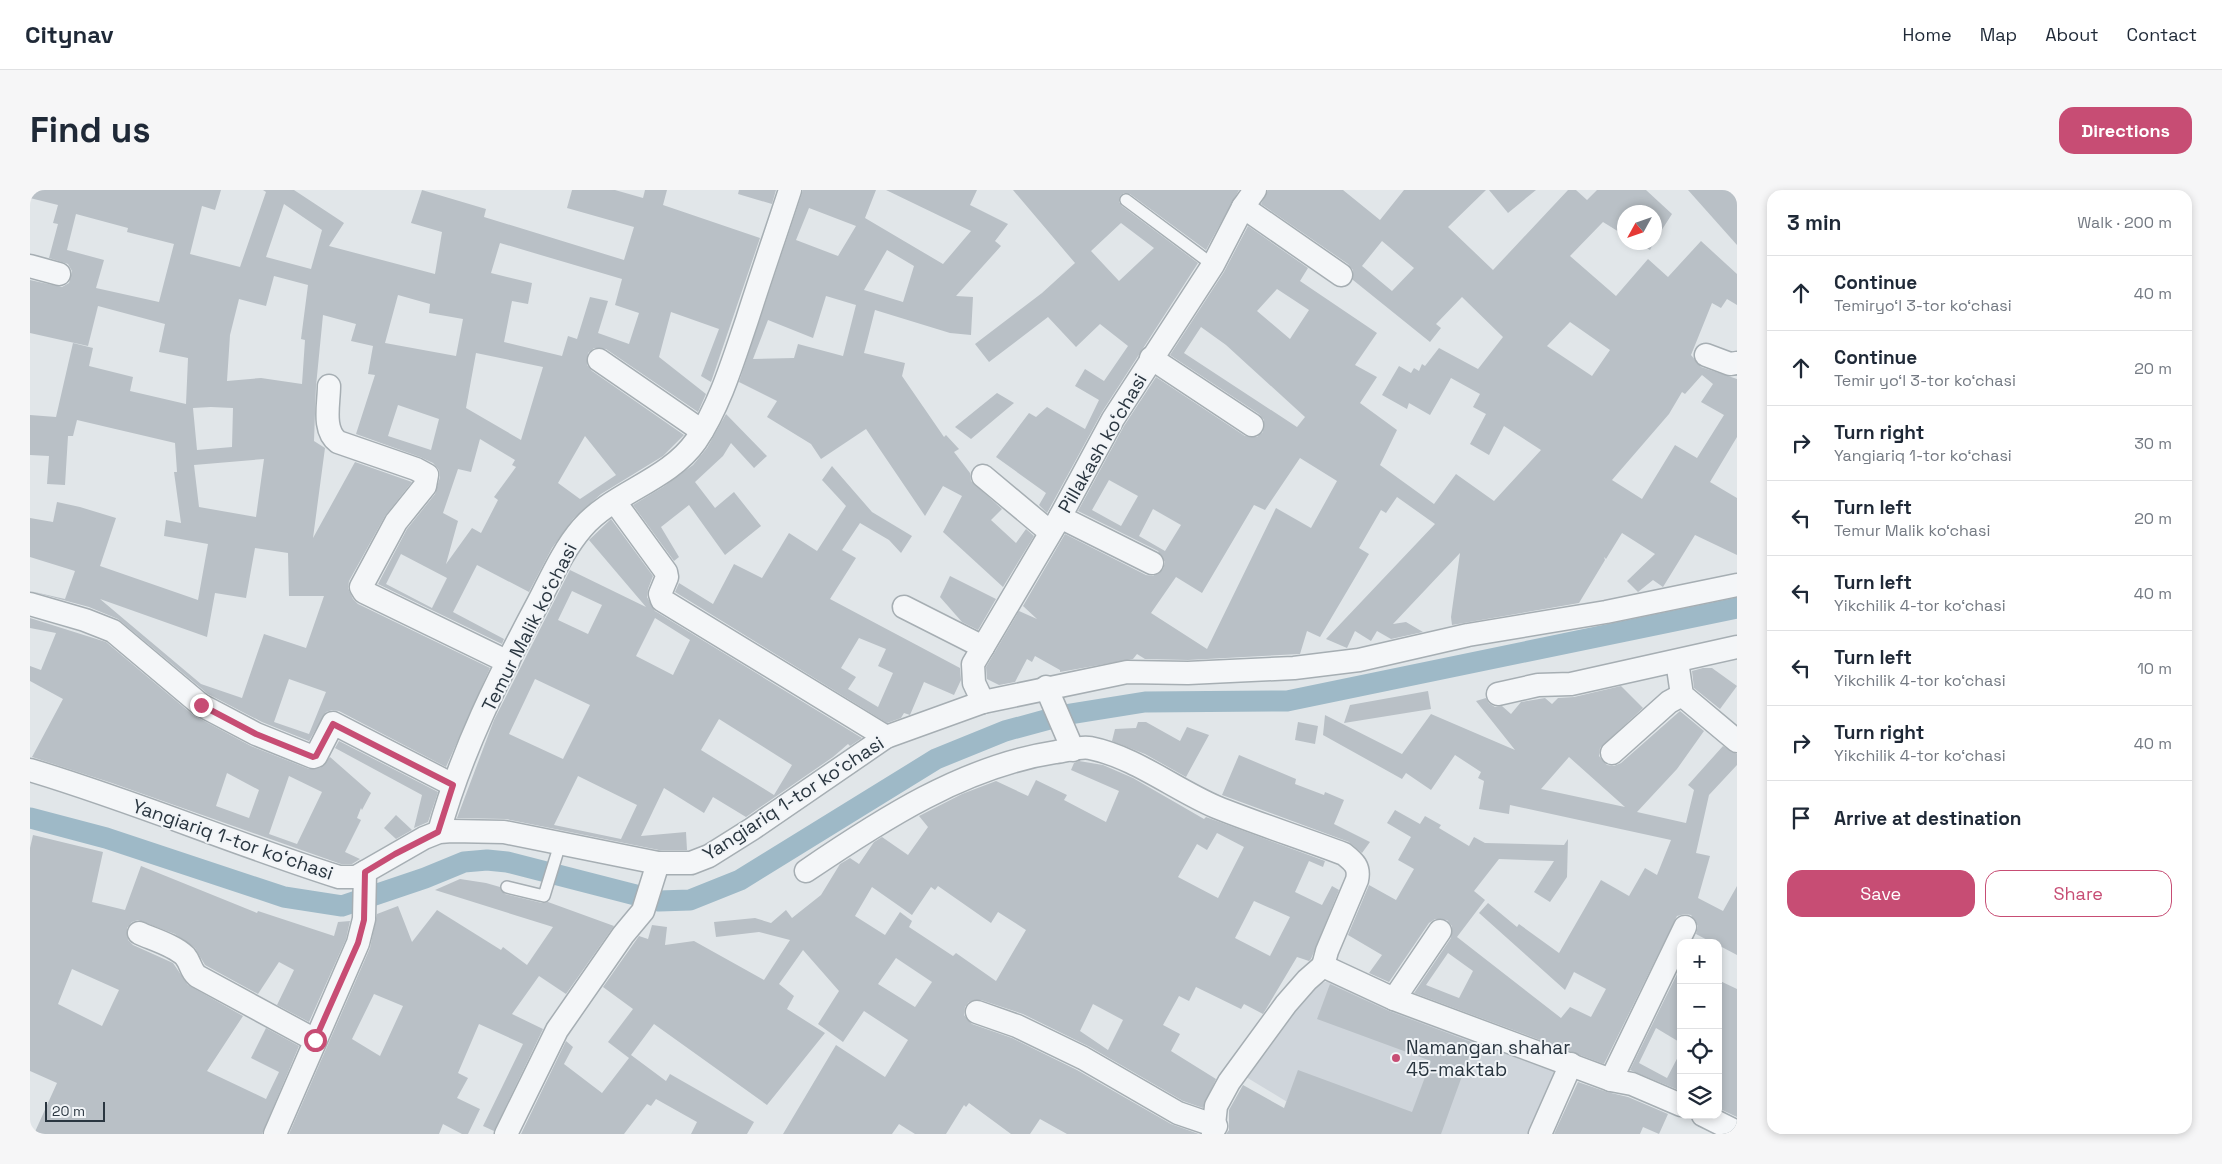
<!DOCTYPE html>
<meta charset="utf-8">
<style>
:root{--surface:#fff;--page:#f6f6f7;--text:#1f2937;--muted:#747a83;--line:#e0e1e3;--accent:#c74d74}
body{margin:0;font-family:"Space Grotesk",sans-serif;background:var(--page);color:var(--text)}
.controls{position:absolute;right:15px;bottom:15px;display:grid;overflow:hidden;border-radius:10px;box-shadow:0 2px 8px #0003}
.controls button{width:45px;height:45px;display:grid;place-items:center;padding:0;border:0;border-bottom:1px solid var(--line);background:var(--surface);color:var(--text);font:25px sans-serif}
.compass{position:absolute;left:1587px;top:15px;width:45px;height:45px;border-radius:50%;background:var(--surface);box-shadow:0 2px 8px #0003;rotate:230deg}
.scale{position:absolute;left:15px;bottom:12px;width:60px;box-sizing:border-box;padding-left:5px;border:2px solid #2a3640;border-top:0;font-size:14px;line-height:18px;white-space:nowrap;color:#2a3640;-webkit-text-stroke:4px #f1f4f7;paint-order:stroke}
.stop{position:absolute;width:15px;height:15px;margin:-11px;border:4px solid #c74d74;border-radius:50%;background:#fff}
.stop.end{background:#c74d74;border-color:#fff;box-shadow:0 1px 5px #0008}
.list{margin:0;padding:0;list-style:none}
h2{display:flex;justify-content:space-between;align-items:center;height:65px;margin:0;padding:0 20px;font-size:21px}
h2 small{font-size:16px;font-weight:400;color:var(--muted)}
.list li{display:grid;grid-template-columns:32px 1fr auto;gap:15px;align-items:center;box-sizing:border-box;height:75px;padding:0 20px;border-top:1px solid var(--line)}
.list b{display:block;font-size:19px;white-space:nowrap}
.list p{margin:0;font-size:16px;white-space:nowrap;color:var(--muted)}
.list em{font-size:16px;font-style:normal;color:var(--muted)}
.actions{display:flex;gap:10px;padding:15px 20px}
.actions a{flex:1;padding:11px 0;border:1px solid var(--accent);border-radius:15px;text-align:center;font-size:18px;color:var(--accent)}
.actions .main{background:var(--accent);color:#fff}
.icon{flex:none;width:28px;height:28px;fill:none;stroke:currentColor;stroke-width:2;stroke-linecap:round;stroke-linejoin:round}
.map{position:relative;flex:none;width:1707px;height:944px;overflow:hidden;border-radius:15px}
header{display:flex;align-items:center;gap:30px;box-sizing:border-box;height:70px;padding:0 25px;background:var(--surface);border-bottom:1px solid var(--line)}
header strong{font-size:24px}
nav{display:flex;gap:28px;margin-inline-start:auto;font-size:18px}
.intro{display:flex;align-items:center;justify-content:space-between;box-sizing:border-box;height:120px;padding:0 30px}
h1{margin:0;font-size:35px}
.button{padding:12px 22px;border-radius:15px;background:var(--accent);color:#fff;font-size:18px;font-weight:700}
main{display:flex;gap:30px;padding:0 30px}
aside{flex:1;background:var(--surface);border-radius:15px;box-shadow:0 2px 8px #0003}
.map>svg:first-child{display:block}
</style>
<header>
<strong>Citynav</strong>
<nav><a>Home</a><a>Map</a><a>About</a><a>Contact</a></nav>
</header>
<div class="intro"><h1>Find us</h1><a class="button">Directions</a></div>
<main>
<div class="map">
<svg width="1707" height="944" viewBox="0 0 1707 944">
<rect width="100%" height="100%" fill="#e1e6e9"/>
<polygon fill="#cfd5db" points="1302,789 1529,877 1502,944 1310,944 1216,887 1274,801"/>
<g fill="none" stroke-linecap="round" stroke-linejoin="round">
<polyline stroke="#9eb9c7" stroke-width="21" points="0,628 76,648 254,707 312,716 395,688 434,672 457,670 477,672 629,711 660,710 710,690 906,569 975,541 1034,525 1115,512 1257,511 1707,418"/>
</g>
<g fill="#b9c0c6" fill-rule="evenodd">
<path d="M0 0H191L185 20 172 16 160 64 210 77 236 2 233 0H264L314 33 299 56 405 84 412 42 381 33 392 0 456 19 454 27 594 70 604 37 537 18 542 0H585L613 8 615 0H637L633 15 730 48 681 192 671 186 689 139 641 122 629 167 676 204 668 222 576 159 564 158 558 163 557 175 562 181 654 245 633 266 571 304 543 329 522 358 499 402 447 375 423 422 474 449 472 454 348 394 377 339 405 304 410 287 409 280 403 273 390 267 326 244 345 185 338 184 343 156 321 151 326 134 293 125 286 196 284 251 295 258 283 348 325 272 382 292 355 326 319 391 318 398 323 409 328 414 460 478 416 577 309 521 302 520 296 522 279 551 232 532 178 504 88 429 59 417 0 401 35 409 45 381 0 367V328L23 332 27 312 50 317 86 328 70 376 168 410 178 354 134 346 136 330 151 333 144 282H147L145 253 47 230 43 246H38L35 295 17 294 19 266 0 265V225L26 227 43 153 63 158 59 176 103 187 100 201 156 214 158 168 129 162 135 134 68 116 58 156 0 143V90L32 97 39 93 42 81 38 74 19 68 28 34 23 33 28 15 0 8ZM254 14 292 40 281 79 236 67ZM46 24 98 38 97 42 144 54 129 112 66 98 74 70 37 60ZM470 53 592 89 585 115 609 123 599 154 568 143 578 111 560 107 547 149 538 146 532 166 474 152 482 111 498 114 502 93 461 83ZM244 86 278 95 271 149 275 150 272 194 231 188 197 191 200 145 209 109 236 116ZM368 105 400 114 399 123 433 129 426 166 355 153ZM446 163 513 177 491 250 436 218ZM368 215 409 229 401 260 358 246ZM181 217 203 218 202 257 167 260 163 218ZM555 246 586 285 550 309 528 293ZM450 249 485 270 482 275 486 277 464 307 468 310 451 343 442 338 416 374 428 331 413 323 428 279 441 282ZM234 269 226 327 169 317 164 275ZM225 358 258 363 259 406H294L276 458 234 444 212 508 171 494 70 409 177 447 185 403 216 408ZM371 364 417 388 402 418 356 394ZM259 489 296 502 279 544 244 532Z"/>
<polygon points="709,0 746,0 742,14 708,4"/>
<path d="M773 0H846L835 28 913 74 941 41 856 0H947L940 15 978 34 965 51 971 56 926 106 943 107 941 145 920 143 845 120 834 163 875 173 872 186 914 247 916 245 929 259 924 262 940 283 941 291 972 319 961 330 986 353 996 339 1004 346 973 397 913 342 932 306 913 296 895 326 836 239 791 269 781 254 737 227 747 211 709 192ZM779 18 826 36 808 66 766 50ZM857 60 884 76 873 112 834 100ZM796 106 826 115 813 166 768 154 764 168 723 169 738 130 783 148Z"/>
<path d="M983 0H1209L1176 60 1100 4 1094 3 1090 6 1089 12 1092 16 1168 73 1072 222 1017 323 1009 315 1016 303 966 267 999 223 1006 227 1017 217 1055 239 1069 210 1045 196 1055 179 1074 191 1098 156 1070 134 1046 157 1018 127 959 172 945 154 1012 103 1045 73ZM1091 33 1124 58 1089 91 1061 61Z"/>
<path d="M1238 0H1313L1350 30 1374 0H1456L1418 37 1463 80 1538 0H1546L1557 10 1567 0H1616L1642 24 1624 52V22H1594V45L1573 32 1540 66 1586 106 1618 69 1638 87 1671 51 1707 84V115L1697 109 1691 118 1682 113 1661 165 1671 177 1707 189V247L1680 292 1707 308V365L1665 345 1633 397 1623 390 1608 402 1597 391 1625 364 1592 343 1576 369 1574 367 1575 370 1549 413 1422 435 1421 427 1430 363 1363 434 1376 432 1393 442 1361 449 1347 441 1341 451 1325 441 1317 458 1296 449 1405 334 1367 307 1356 323 1351 320 1329 358 1339 364 1290 447 1277 441 1270 464 1158 470 1115 469 1107 464 1103 469 1030 482V480L1005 466 1002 472 997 469 985 492 969 495 957 489 956 477 989 421 1007 429 993 416 1035 344 1116 385 1123 386 1133 379 1135 372 1128 361 1048 321 1094 236 1126 187 1215 246 1227 247 1233 242 1234 230 1229 224 1140 165 1194 82 1218 36 1278 78 1270 91 1347 143 1325 175 1347 187 1330 213 1367 240 1350 275 1404 314 1426 284 1464 311 1511 260 1474 236 1459 265 1440 254 1456 224 1443 217 1450 204 1421 188 1400 225 1379 213 1377 219 1352 205 1369 176 1381 183 1384 178 1389 181 1392 174 1395 176 1409 158 1448 179 1473 147 1432 107 1406 134 1411 138 1400 152 1323 90V80L1318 74 1231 14ZM1352 51 1384 78 1362 101 1332 76ZM1247 99 1279 120 1260 149 1227 121ZM1540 132 1580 160 1562 186 1517 156ZM1171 137 1196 155 1275 227 1267 237 1154 163ZM1672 185 1683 194 1671 212 1694 225 1667 268 1645 255 1612 309 1582 290 1639 224 1652 202 1655 204ZM1270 268 1307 291 1281 338 1246 318 1177 459 1121 423 1146 387 1172 403 1224 315 1235 320ZM1079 290 1108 306 1091 336 1062 320ZM1123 319 1151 335 1135 361 1109 346Z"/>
<polygon points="1459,0 1506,0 1478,23"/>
<polygon points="1658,0 1707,0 1707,55"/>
<polygon points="1607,52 1624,52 1620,60"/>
<polygon points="967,203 984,213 941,249 925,237"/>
<polygon points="696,224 737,266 724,278 701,253 693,266 665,292 685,318 704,302 731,336 695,365 659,315 631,337 649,367 644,371 603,315 633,297 663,275 677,258"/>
<path d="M802 276 842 322 882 346 871 363 859 350 830 333 812 360 826 368 800 409 930 478 931 490 924 505 894 492 880 525 874 523 871 528 857 533 645 402 649 393 683 414 704 374 732 388 759 343 787 361 816 316 792 290ZM829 448 856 459 848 476 863 483 848 517 818 499 826 487 811 478Z"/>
<path d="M581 329 623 386 618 399 617 407 625 421 832 548 820 556 818 554 803 567 716 627 683 607 674 623 634 598 611 646 656 642 657 660H629L476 629 427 628 464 530 540 380 616 417 559 350ZM542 401 572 415 558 444 528 430ZM625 428 660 450 643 485 606 466ZM505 489 560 515 533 569 479 544ZM689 529 762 575 744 605 671 560ZM548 586 607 615 591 649 524 635Z"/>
<polygon points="920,386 966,409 948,440 932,432 910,407"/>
<path d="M0 428 76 452 163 525 221 556 279 579 290 578 300 567 341 603 332 620 331 618 327 628 331 630 315 662 330 669 322 674H311L82 593 2 567 33 509 0 491V476L11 480 26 443 0 438ZM197 583 229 600 219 628 186 616ZM259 586 292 602 267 654 239 644Z"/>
<polygon points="1673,478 1682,478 1707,496 1690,519 1664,498 1662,481"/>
<path d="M1591 496 1613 518 1570 558 1569 566 1577 575 1584 576 1591 573 1650 521 1674 541 1647 579 1607 622 1656 633 1664 600 1658 595 1693 556 1707 564V575L1679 605 1666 663 1680 666 1668 708 1693 721 1707 696V765L1688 755V753H1683L1666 744 1668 736 1661 725 1655 724 1647 726 1574 874 1384 803 1421 748 1422 736 1417 730 1405 729 1399 733 1359 792 1339 783 1352 765 1318 745 1339 695 1366 710 1384 679 1368 670 1381 647 1357 633 1365 620 1390 634 1395 626 1411 635 1409 638 1439 656 1444 647 1455 653 1534 655 1538 649 1537 687 1520 712 1504 702 1524 671 1469 669 1444 701 1455 710 1427 747 1531 828 1540 817 1561 827 1576 799 1544 782 1535 800 1449 723 1458 713 1487 737 1489 734 1529 763 1571 690 1599 706 1615 678 1627 685 1641 650 1480 615 1479 624 1449 619 1454 591 1448 588 1451 582 1425 565 1401 600 1376 583 1372 589 1293 545 1295 525 1372 564 1401 524 1485 560 1446 511 1456 508 1459 513 1465 517 1472 516 1481 524 1491 512 1515 508 1522 514 1528 508 1544 507ZM1539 567 1595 617 1511 599ZM1418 763 1443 781 1429 808 1396 795Z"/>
<polygon points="1398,501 1401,519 1314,533 1320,515"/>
<polygon points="1108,532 1116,532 1150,551 1157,537 1179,545 1156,587 1115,564 1082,551 1085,539 1106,538"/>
<polygon points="1268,532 1288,536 1285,554 1265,550"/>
<polygon points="309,551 408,602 398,632 384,638 392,605 305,558"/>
<polygon points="1209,565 1266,589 1265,594 1294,605 1295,602 1314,610 1304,634 1340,652 1332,663 1319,652 1192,605"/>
<path d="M1049 571 1073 575 1103 588 1174 629 1176 627 1295 671 1293 677 1279 671 1265 702 1292 715 1302 696 1309 700 1281 769 1279 771 1267 767 1233 824 1214 814 1211 819 1166 797 1159 811 1149 806 1133 835 1150 844 1141 861 1186 889 1173 918 1153 911 1060 857 993 824 951 810 939 812 935 817 934 825 942 834 982 848 1047 880 1141 934 1169 944H1037L1010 929 1000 944H981L939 913 936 917 934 915 916 944H885L869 934 862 944H753L806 855 855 887 878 850 834 821 813 852 788 834 809 801 773 760 749 794 764 806 757 819 795 843 737 915 624 834 601 865 636 891 640 884 724 932 717 944H661L667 932 626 909 621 916 617 914 594 944H491L536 851 543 857 534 874 572 903 599 868 578 852 603 819 573 797 609 746 618 749 622 735 637 737 635 755 664 751 734 790 760 750 729 742 686 747 684 732 725 728 741 733 756 720 762 728 791 705 810 674 820 668 829 674 844 652 852 647 878 665 898 637 889 626 932 604 966 591 998 606 1006 590 1037 605 1034 610 1076 632 1089 601 1041 580 1044 573ZM1187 643 1214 657 1188 708 1148 687 1167 654 1177 660ZM908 696 961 733 968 722 996 740 966 791 926 763 923 766 879 737 882 731 870 722 855 745 825 726 842 697 882 725 901 697 905 700ZM1224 711 1260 727 1240 766 1205 748ZM866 768 902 792 885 817 848 794ZM1063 814 1093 830 1078 860 1050 841Z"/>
<polygon points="366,625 382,640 366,649 354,638"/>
<path d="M3 645 73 662 62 712 95 720 111 676 227 723 228 721 304 746 308 732 320 731 316 749 279 832 247 815 264 780 249 772 228 804 175 775 165 758 145 744 108 730 102 732 97 738 98 750 103 755 143 773 158 795 213 826 177 881 236 909 249 882 221 868 236 838 269 856 232 944H4L27 893 0 881V658ZM42 779 89 800 72 836 28 814Z"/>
<path d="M430 689 456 693 470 697 475 704 512 713 518 712 584 736 536 804 509 786 482 824 513 839 464 941 453 936 493 854 449 834 428 883 438 888 427 908 450 919 438 944H432L413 934 409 944H259L340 758 347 724 368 716 382 752 407 720 471 760 473 757 497 775 523 737 405 700ZM344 804 373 816 350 866 322 849Z"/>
<polygon points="1651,776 1651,853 1626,838 1609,873 1637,888 1651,861 1651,901 1600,880"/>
<polygon points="1688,790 1707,799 1707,927 1688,918"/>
<polygon points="1300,794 1359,821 1444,853 1411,944 1196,944 1199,940 1199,920 1213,895 1254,918 1268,880 1382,922 1401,871 1287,829"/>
<polygon points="1548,892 1577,902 1598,907 1638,924 1629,944 1613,937 1610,944 1524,944"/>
</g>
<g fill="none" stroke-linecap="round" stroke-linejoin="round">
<defs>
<g id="lane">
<polyline points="1096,10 1183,75"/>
<polyline points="477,697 514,706 530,654"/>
</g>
<g id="street">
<polyline points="1213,17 1311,85"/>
<polyline points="0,76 29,84"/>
<polyline points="1676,165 1700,174 1707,173"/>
<polyline points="1121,168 1222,235"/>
<polyline points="569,170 672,241"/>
<path d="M299 196C299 214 292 240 308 252L386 279 397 285 395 296 366 332 331 397 334 402 478 472"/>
<polyline points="953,286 1020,342"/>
<polyline points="585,312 636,382 637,387 630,404 632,410 856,547"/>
<polyline points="1030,327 1122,373"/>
<polyline points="0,414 55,430 83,441 171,515 226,544 283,567 286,566 303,533 423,595"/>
<polyline points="874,417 953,457"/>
<polyline points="1647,471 1652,505 1707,551"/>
<polyline points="1016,497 1043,560"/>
<polyline points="1468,504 1508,495 1541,494 1707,457"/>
<polyline points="953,512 944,493 943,474 1030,327 1083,229 1183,75 1213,17 1225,0"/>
<polyline points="1582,563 1639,512 1652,505"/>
<path d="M0 580C104 611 205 654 309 687H326L394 648 409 642 422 641 474 642 628 673H661L679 666 722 639 856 547 953 512 1097 482 1158 483 1264 478 1329 470 1438 445 1576 422 1707 395"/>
<path d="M409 642C431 562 469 486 508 413 521 388 533 360 552 338 583 302 638 291 666 251 690 215 703 171 717 130 731 86 746 43 760 0"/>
<path d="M776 681C851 630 934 576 1026 562 1036 561 1050 556 1060 558 1105 567 1144 599 1186 617 1228 634 1272 648 1314 664 1324 672 1330 677 1327 690L1297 761 1293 776"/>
<path d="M109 743C122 749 144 755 155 766 161 773 160 780 167 786L285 850"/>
<polyline points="1293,776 1364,809 1581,890 1602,894 1651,915"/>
<polyline points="1364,809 1410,741"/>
<polyline points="947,822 987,836 1053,868 1148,923 1186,936"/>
<polyline points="1581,890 1655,737"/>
<polyline points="1673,925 1707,942"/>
<polyline points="245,944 328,753 334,729 335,682"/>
<polyline points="476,944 527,840 593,745 613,721 628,673"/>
<polyline points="1183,944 1186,916 1199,892 1256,814 1277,790 1293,776"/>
<polyline points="1510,944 1541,874"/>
</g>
</defs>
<use href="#lane" stroke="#a6aeb3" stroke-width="14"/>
<use href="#street" stroke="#a6aeb3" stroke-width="25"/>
<use href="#lane" stroke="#f4f6f8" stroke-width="11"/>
<use href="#street" stroke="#f4f6f8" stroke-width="22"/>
</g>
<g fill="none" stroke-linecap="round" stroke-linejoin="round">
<polyline stroke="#c74d74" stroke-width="6" points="171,515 226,544 283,567 286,566 303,534 423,595 408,642 365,664 335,682 334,730 328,753 285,850"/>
</g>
<circle fill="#c74d74" stroke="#f1f4f7" stroke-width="2" cx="1366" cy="868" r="5"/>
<g text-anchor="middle" stroke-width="4" stroke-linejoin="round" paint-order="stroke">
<g font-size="19" fill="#2a3640" stroke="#f1f4f7">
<text transform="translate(1072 253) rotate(-60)" y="7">Pillakash koʻchasi</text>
<text transform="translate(499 437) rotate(-63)" y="7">Temur Malik koʻchasi</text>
<text transform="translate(763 608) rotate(-33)" y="7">Yangiariq 1-tor koʻchasi</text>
<text transform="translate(203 649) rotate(19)" y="7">Yangiariq 1-tor koʻchasi</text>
</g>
<g font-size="19" fill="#2a3640" stroke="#f1f4f7" text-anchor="start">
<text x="1376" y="864">Namangan shahar<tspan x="1376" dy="22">45-maktab</tspan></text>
</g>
</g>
</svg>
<div class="controls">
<button>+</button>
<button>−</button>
<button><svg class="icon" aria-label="locate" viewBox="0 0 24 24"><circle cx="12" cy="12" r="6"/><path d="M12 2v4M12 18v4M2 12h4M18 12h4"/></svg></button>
<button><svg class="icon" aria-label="layers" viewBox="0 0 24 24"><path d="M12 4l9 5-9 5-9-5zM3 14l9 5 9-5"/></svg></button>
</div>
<svg class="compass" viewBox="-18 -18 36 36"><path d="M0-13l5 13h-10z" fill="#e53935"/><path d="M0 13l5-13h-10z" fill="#747a83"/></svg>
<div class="scale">20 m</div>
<div class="stop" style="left:285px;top:850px"></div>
<div class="stop end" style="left:171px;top:515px"></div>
</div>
<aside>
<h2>3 min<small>Walk · 200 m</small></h2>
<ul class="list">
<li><svg class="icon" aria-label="ahead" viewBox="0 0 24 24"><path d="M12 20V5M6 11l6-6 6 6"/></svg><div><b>Continue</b><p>Temiryoʻl 3-tor koʻchasi</p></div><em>40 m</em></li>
<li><svg class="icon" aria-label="ahead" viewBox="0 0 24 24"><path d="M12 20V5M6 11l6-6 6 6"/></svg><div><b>Continue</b><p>Temir yoʻl 3-tor koʻchasi</p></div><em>20 m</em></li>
<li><svg class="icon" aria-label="right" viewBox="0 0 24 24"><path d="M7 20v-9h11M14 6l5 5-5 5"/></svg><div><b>Turn right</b><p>Yangiariq 1-tor koʻchasi</p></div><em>30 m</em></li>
<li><svg class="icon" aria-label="left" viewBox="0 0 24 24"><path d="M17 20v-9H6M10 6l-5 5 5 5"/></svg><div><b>Turn left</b><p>Temur Malik koʻchasi</p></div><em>20 m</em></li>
<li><svg class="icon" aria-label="left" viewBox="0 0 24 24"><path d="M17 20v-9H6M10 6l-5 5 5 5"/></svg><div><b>Turn left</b><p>Yikchilik 4-tor koʻchasi</p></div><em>40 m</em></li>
<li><svg class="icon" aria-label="left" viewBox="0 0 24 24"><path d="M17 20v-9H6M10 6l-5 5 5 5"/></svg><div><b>Turn left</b><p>Yikchilik 4-tor koʻchasi</p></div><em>10 m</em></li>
<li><svg class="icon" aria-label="right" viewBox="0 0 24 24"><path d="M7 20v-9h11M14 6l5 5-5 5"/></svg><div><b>Turn right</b><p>Yikchilik 4-tor koʻchasi</p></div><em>40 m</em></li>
<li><svg class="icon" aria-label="arrive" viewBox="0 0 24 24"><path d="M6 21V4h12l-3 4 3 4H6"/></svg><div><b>Arrive at destination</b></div></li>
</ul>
<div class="actions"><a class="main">Save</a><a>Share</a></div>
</aside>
</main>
